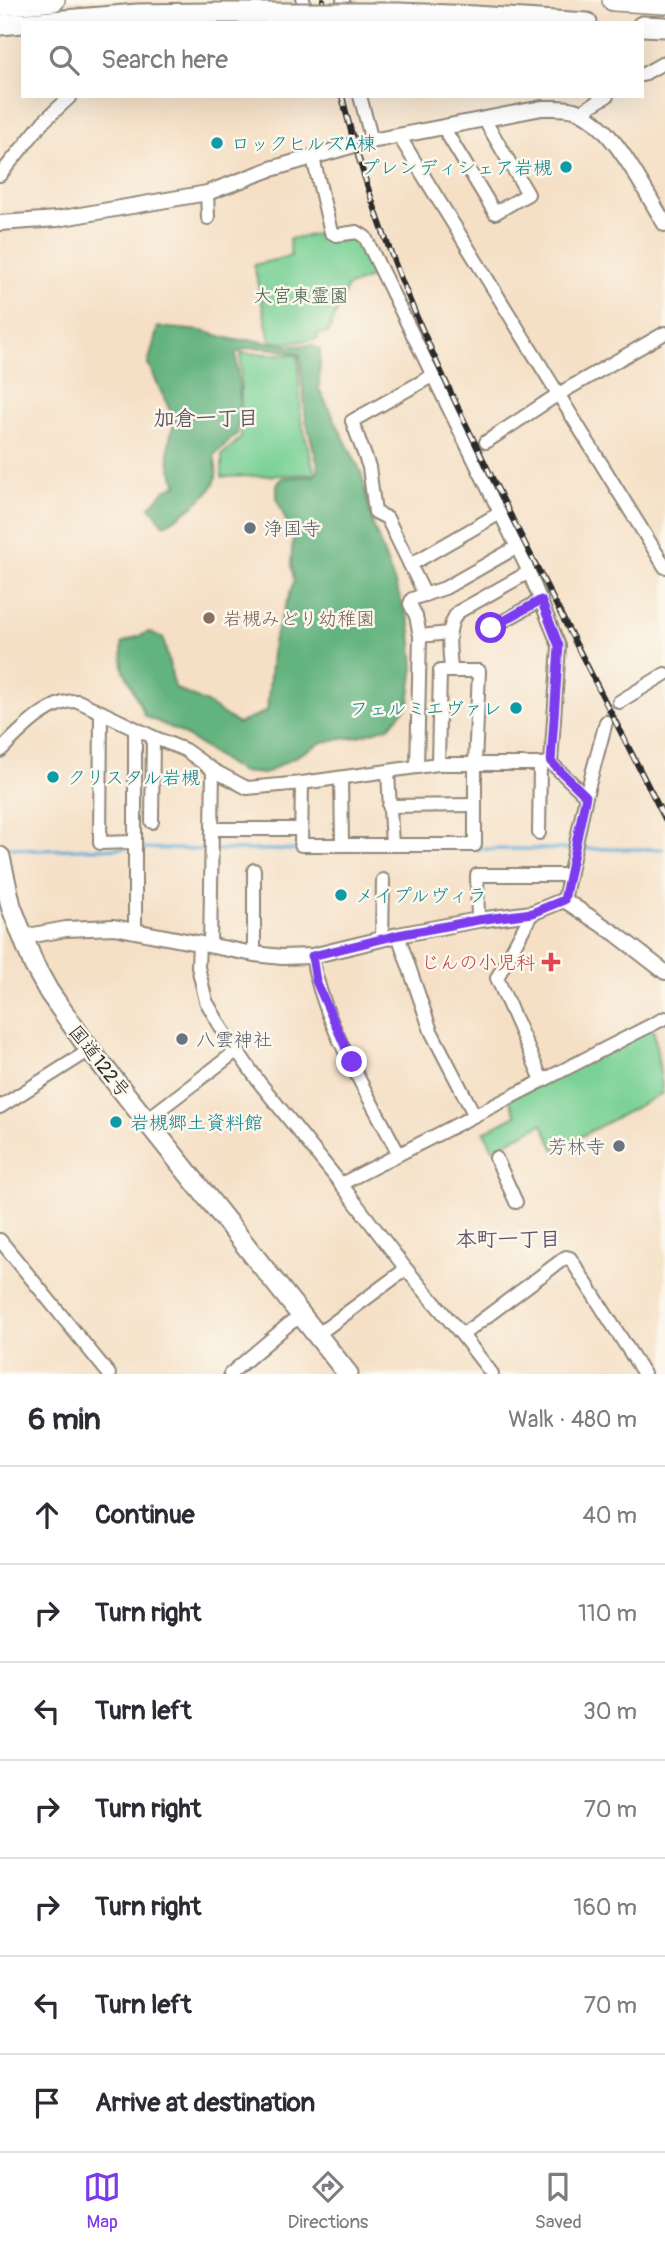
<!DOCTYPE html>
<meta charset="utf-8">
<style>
:root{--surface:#fff;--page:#f7f7f7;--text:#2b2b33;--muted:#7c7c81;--line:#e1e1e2;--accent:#7c3aed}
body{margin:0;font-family:Pangolin,"Klee One",sans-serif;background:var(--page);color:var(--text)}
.stop{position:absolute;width:21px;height:21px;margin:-16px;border:5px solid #7c3aed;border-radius:50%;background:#fff}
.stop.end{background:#7c3aed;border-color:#fff;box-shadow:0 2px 7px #0008}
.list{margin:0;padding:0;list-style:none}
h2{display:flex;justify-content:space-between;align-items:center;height:91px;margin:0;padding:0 28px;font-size:30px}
h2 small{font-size:23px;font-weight:400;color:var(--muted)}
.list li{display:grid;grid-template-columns:46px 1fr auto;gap:21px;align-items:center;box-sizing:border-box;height:98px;padding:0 28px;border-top:2px solid var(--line)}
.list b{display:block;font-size:26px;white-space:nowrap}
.list em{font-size:23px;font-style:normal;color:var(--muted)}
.icon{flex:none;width:38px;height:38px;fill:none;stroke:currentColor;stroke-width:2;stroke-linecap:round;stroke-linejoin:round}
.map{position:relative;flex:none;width:665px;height:1374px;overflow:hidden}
.search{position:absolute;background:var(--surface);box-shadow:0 7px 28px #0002;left:21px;right:21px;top:21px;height:77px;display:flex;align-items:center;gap:18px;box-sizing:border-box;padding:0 24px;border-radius:0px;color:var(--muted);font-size:26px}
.sheet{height:777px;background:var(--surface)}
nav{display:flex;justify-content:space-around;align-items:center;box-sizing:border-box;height:98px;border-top:2px solid var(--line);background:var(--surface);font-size:19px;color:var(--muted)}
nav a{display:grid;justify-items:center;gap:4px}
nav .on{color:var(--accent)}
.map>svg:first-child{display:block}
</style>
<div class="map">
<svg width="665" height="1374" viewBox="0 0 665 1374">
<rect width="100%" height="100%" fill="#fbf7ec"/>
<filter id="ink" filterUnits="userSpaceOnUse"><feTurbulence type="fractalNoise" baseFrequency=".0143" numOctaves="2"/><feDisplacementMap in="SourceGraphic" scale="14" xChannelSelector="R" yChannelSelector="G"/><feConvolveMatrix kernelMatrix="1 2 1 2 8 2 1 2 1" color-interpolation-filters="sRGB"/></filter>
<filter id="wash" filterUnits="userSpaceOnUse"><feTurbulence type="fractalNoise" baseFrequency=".00686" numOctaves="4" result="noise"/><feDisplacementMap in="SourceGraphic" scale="28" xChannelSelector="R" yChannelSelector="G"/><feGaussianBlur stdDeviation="1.57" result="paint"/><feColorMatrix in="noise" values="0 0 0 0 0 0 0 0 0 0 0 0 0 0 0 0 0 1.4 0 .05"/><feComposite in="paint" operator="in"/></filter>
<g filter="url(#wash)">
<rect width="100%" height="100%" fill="#f5e0c6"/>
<g fill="#7ad196" stroke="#527e60" stroke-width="2">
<polygon points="323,233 330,241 358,238 377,275 347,287 328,333 317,334 318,339 286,343 270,341 254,265 291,256 289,239"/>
<polygon points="241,353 298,355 301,419 315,474 222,477 222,455 241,438"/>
<polygon points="649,1029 654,1031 663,1093 555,1150 542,1124 493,1149 484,1132 516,1115 509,1099"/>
</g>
<path fill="#63b37f" stroke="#476f55" stroke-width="2" d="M158 327 202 331 235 340H252L289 346 312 345 320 350 319 389 361 472 373 525 410 624 414 666 409 704 389 727 356 737 322 742 264 774 241 772 180 732 145 716 123 668 122 643 149 632 163 638 175 688 207 703 238 724 267 711 273 642 294 581 291 563 293 539 277 498V485L282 478 314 476 319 469 306 420 300 355C282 350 252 342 236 353L240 401 237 434 214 455C216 465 219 478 212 487 206 497 175 520 164 525L150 507 165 490 177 485C166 460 166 447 175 421L148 364Z"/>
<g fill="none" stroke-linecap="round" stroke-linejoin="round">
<g stroke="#5da9d6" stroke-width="3.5">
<polyline points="0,846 33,850 131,848"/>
<polyline points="138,848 208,850"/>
<polyline points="474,849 572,849"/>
<polyline points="579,849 662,849"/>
<polyline points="215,850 302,850"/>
</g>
</g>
</g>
<g filter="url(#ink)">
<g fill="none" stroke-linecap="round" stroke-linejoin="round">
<polyline stroke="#cdbca7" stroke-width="12" stroke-dasharray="12 6" stroke-linecap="butt" points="606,722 619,702"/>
<defs>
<g id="minor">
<polyline points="303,0 311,23"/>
<polyline points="343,0 346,23"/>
<polyline points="642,75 665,62"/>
<polyline points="360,96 372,141"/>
<polyline points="587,108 607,96"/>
<polyline points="443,127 495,213 528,194 484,119"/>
<polyline points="399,136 665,567"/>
<polyline points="313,158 331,232 336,235 357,232 365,237 529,572 559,646 551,763"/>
<polyline points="0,175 44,121 71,96"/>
<polyline points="207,193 208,218"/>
<polyline points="486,442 557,395 665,333"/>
<polyline points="410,565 500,513"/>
<polyline points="425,595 387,518 375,512 369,467 352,421 432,376"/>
<polyline points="491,628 541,600"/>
<polyline points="449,633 420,636 416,616 410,604 412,599 445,588 517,547"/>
<path d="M451 670C450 651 445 627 458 612L529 572"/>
<polyline points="619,702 665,674"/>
<polyline points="101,712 100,843 135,842"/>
<path d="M0 751C19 732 49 699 78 701L153 737 185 750 213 770 247 788 302 783 438 764H540L551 763 586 796"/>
<polyline points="417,767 420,636"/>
<polyline points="388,772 392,845"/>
<polyline points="341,778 342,844"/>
<polyline points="302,783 301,845 475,845 475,764 479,671 440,671 438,764"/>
<polyline points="389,806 475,805"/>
<polyline points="152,822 153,737"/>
<polyline points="212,829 301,829"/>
<polyline points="539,833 540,764"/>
<polyline points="564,900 586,796 606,722"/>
<polyline points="532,913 497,978 542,1080"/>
<polyline points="478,920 477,875 569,875"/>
<polyline points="135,930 135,729"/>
<polyline points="398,935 431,1031 474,1114"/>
<polyline points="382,939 383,880"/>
<polyline points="199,943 198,967 206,1001 222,1029 259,1082 341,1184 406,1269 462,1335 492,1374"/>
<polyline points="210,945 213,770"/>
<polyline points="254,954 254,870"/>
<path d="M312 956C323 1024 367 1091 398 1153"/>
<polyline points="0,1107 90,1050"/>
<polyline points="146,1120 238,1050"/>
<polyline points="496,1158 516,1202"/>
<polyline points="341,1184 665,1018"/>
<polyline points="0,1240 109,1374"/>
<polyline points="317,1335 406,1269"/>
<polyline points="462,1335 566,1257 570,1258 644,1374"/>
<polyline points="230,1374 289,1324 302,1316"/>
</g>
<g id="tertiary">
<path d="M0 223 57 219 207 193 271 169 361 143 542 108C552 108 564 107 574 110 611 120 645 192 665 224"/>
<polyline points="23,937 66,929 114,927 254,954 282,957 312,956 398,935 478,920 532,913 564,900 616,934 665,972"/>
</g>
<g id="trunk">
<polyline points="475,16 587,23"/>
<polyline points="27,23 138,14 209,13"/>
<polyline points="0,25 23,23"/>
<polyline points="642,26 665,27"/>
<polyline points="0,857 11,906 23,937 34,965 49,992 90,1050 348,1374"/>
</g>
<g id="motorway">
<polyline points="613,0 665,3"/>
<polyline points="0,5 54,0"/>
</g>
</defs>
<use href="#minor" stroke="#908678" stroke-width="16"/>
<use href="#tertiary" stroke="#908678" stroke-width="18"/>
<use href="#trunk" stroke="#908678" stroke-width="23"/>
<use href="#motorway" stroke="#908678" stroke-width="24"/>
<use href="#minor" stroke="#fff" stroke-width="12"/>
<use href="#tertiary" stroke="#fff" stroke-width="14"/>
<use href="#trunk" stroke="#fff" stroke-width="19"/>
<use href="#motorway" stroke="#fff" stroke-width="21"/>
<defs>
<g id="rail">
<polyline points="323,0 326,23"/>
<path d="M342 96C379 251 444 381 514 522 564 621 614 720 665 819"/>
</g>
</defs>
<use href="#rail" stroke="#2b2b2b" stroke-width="6"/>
<use href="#rail" stroke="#fbf7ec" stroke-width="3.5" stroke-dasharray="10" stroke-linecap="butt"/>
<defs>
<polyline id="trunk-bridge" points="209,13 398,13 475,16"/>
</defs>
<use href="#trunk-bridge" stroke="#908678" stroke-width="23" stroke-linecap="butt"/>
<use href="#trunk-bridge" stroke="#fff" stroke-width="19"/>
</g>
</g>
<g fill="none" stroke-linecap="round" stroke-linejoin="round" filter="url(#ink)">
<polyline stroke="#7c3aed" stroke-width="9" points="352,1062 316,981 312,956 398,935 478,920 532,913 564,900 586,796 551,762 559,646 541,600 491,628"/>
</g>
<g fill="#0f9aa8" stroke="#fbf7ec" stroke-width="2.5">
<circle cx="217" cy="143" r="7"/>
<circle cx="566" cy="167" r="7"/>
<circle cx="516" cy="708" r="7"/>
<circle cx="53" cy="777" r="7"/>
<circle cx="341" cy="895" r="7"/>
<circle cx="116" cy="1122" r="7"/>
</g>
<g fill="#6b7280" stroke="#fbf7ec" stroke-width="2.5">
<circle cx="250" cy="528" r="7"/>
<circle cx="182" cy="1039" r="7"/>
<circle cx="619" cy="1146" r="7"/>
</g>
<circle fill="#8d6e63" stroke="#fbf7ec" stroke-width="2.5" cx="209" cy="618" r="7"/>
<path fill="#e0444e" stroke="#fbf7ec" stroke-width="2.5" d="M547.5 951.5h7v7h7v7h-7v7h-7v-7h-7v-7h7z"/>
<g text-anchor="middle" stroke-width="5" stroke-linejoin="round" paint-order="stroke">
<g font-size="19" fill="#0d838f" stroke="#fbf7ec" text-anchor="start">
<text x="231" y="150">ロックヒルズA棟</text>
<text x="552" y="174" text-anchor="end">プレンディシェア岩槻</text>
<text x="502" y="715" text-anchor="end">フェルミエヴァレ</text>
<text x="67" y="784">クリスタル岩槻</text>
<text x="355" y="902">メイプルヴィラ</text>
<text x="130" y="1129">岩槻郷土資料館</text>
</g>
<g font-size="19" fill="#435d4b" stroke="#fbf7ec">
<text x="301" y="302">大宮東霊園</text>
</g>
<g font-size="19" fill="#5b616d" stroke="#fbf7ec" text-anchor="start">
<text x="264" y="535">浄国寺</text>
<text x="196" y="1046">八雲神社</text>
<text x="605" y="1153" text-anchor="end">芳林寺</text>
</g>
<g font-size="19" fill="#785e54" stroke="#fbf7ec" text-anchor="start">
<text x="223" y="625">岩槻みどり幼稚園</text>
</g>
<g font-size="19" fill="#be3a42" stroke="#fbf7ec" text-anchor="end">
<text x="535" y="969">じんの小児科</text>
</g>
<g font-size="19" fill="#2b2b2b" stroke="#fbf7ec">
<text transform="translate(100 1061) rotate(52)" y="7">国道122号</text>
</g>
<g font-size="21" font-weight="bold" fill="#5e5569" stroke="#fbf7ec">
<text x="206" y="425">加倉一丁目</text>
<text x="508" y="1246">本町一丁目</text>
</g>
</g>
</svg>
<div class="stop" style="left:491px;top:628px"></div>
<div class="stop end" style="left:352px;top:1062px"></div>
<div class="search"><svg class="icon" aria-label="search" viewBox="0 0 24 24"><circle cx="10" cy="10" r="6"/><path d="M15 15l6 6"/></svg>Search here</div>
</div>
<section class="sheet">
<h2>6 min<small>Walk · 480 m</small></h2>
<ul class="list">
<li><svg class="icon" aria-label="ahead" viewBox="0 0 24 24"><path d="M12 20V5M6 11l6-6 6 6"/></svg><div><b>Continue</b></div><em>40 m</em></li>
<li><svg class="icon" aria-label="right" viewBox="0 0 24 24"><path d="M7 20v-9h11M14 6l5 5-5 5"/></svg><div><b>Turn right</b></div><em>110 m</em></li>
<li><svg class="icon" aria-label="left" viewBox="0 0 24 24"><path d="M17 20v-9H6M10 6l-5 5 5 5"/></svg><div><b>Turn left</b></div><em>30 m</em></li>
<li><svg class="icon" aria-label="right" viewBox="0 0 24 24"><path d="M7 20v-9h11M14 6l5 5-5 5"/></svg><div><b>Turn right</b></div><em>70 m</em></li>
<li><svg class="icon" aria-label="right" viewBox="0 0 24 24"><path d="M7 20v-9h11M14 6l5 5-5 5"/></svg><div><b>Turn right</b></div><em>160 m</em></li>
<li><svg class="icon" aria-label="left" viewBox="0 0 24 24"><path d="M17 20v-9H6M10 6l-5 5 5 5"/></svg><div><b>Turn left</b></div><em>70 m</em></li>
<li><svg class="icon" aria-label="arrive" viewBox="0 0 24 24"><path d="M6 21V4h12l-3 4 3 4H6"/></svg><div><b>Arrive at destination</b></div></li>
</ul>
</section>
<nav>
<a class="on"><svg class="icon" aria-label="map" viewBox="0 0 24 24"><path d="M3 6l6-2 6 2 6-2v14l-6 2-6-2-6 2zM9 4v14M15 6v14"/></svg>Map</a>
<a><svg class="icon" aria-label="directions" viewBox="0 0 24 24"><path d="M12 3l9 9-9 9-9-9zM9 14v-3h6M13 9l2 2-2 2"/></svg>Directions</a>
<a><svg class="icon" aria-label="saved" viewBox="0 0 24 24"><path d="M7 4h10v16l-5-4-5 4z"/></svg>Saved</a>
</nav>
